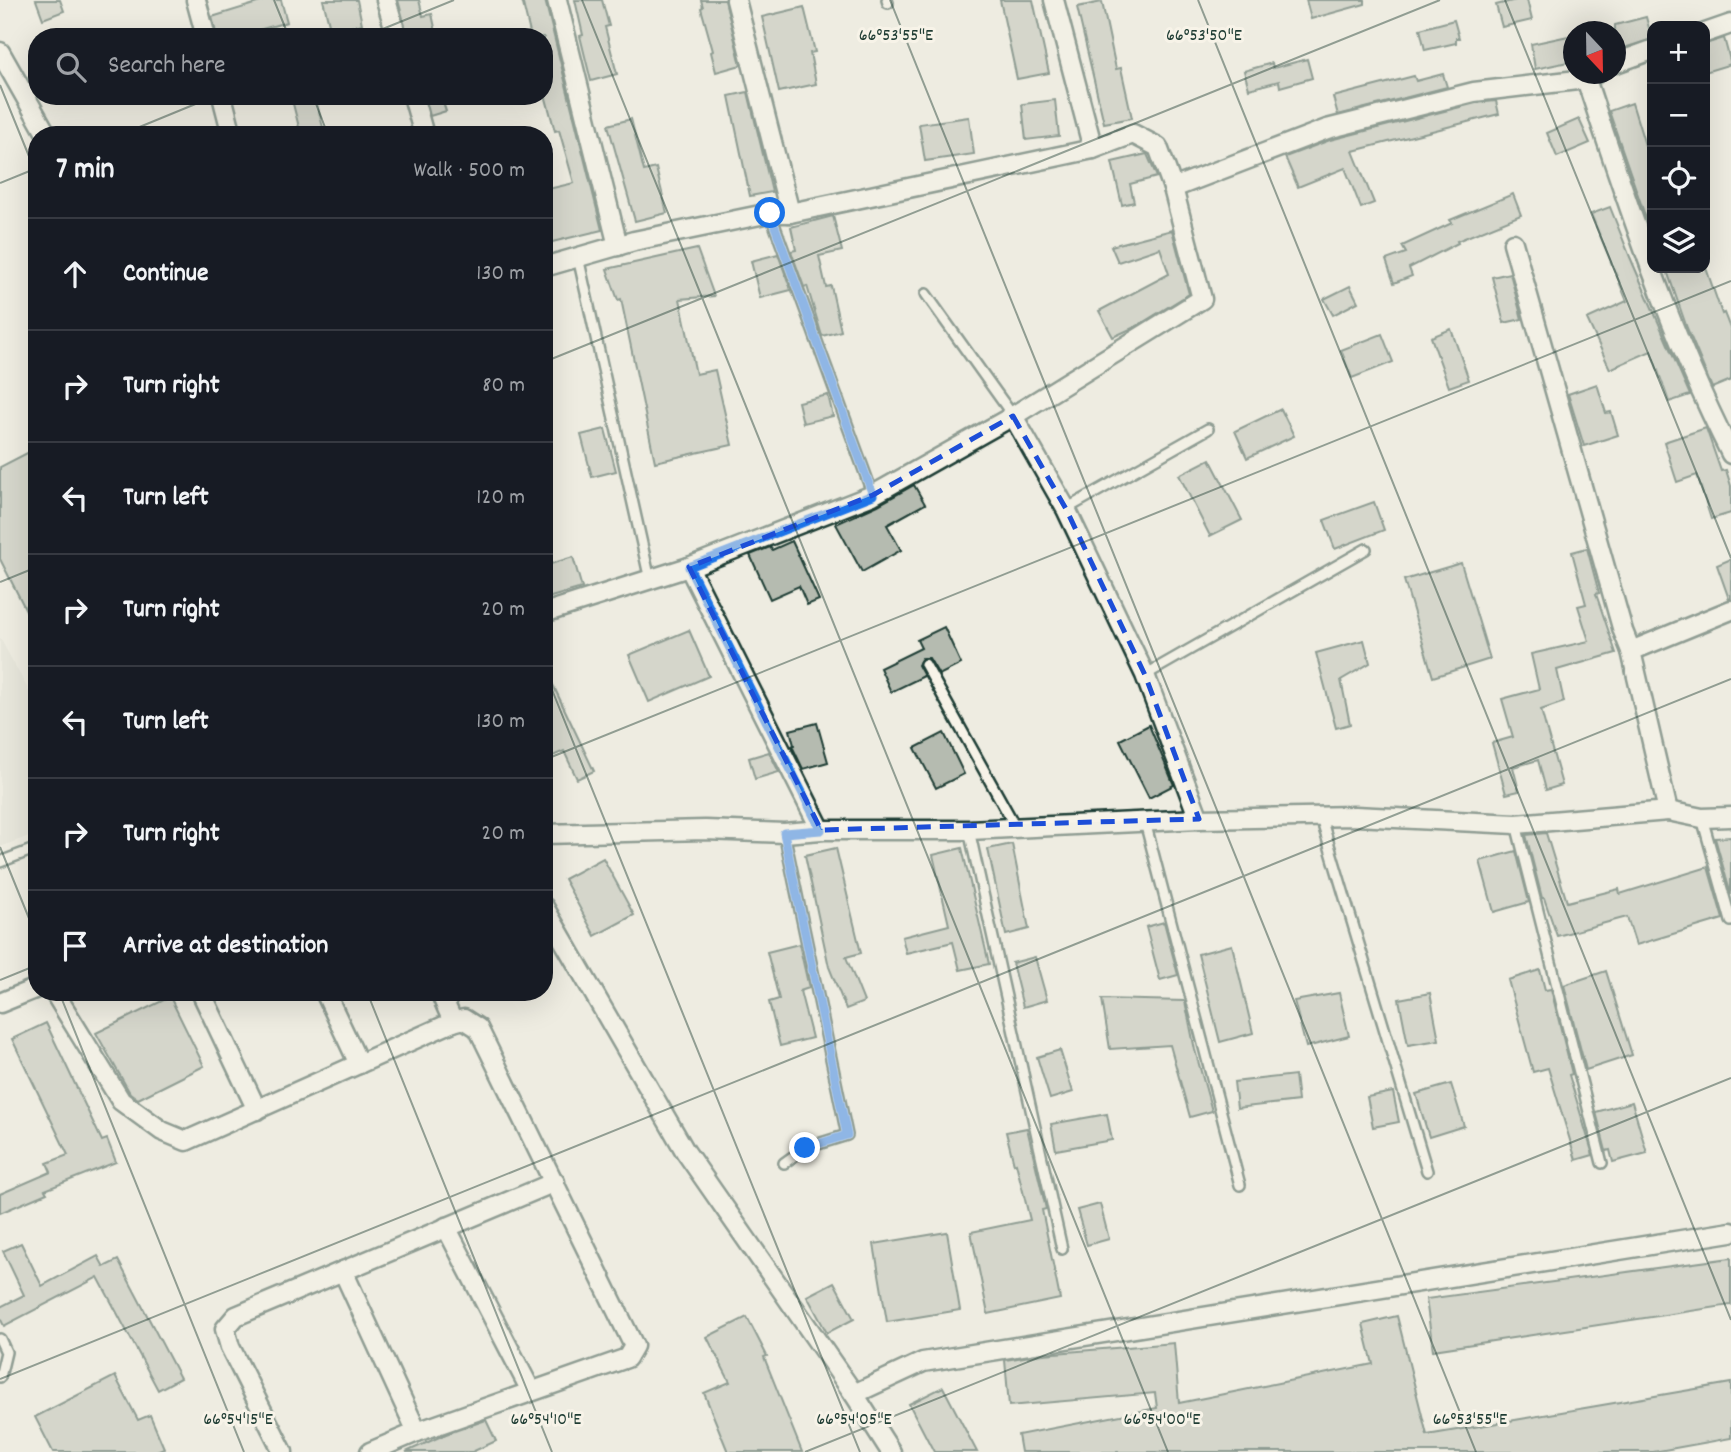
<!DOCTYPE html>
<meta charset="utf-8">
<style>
:root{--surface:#171b24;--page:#242831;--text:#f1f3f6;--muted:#9ea1a6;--line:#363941}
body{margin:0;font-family:Dekko,sans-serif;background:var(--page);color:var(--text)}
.controls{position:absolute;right:21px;top:21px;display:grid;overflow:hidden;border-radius:14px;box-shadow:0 7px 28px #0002}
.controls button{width:63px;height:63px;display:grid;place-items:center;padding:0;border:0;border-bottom:2px solid var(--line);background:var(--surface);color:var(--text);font:35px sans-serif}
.compass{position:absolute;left:1563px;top:21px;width:63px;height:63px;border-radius:50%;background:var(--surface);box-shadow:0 7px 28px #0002;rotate:158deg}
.stop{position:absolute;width:21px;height:21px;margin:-16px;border:5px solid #1a73e8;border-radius:50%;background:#fff}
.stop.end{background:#1a73e8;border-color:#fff;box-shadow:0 2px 7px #0008}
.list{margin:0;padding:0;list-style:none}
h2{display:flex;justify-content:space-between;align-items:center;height:91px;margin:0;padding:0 28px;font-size:30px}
h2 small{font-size:23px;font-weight:400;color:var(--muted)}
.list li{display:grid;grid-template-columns:46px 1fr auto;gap:21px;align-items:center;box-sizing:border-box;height:112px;padding:0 28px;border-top:2px solid var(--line)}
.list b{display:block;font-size:26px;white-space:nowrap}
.list em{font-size:23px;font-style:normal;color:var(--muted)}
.icon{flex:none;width:38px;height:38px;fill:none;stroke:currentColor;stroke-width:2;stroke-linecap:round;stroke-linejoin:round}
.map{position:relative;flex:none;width:1731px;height:1452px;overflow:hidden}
.search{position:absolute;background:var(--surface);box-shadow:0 7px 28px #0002;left:28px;top:28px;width:525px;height:77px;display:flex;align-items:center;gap:18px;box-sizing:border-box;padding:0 24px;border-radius:28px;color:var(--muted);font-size:26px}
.panel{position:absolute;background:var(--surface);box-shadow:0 7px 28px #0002;left:28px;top:126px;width:525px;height:875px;border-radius:28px}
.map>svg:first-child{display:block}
</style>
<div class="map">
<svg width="1731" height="1452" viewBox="0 0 1731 1452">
<rect width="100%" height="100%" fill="#eeece1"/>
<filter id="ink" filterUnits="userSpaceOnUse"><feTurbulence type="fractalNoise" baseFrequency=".0143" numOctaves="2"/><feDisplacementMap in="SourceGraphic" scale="14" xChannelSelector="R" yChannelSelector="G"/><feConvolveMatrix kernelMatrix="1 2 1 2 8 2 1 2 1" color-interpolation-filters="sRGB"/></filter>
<g filter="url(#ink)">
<polygon fill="#ddddd2" points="0,638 37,706 37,833 0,847"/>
<g fill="#b5bbb0" stroke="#1f3d34" stroke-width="2">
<polygon points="36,0 60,0 64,11 43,19"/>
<polygon points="267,0 281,0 287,22 234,37 217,37 212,17"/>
<polygon points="323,0 357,0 362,24 331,32"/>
<polygon points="398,0 419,0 423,16 432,14 437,37 408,37"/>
<polygon points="522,0 545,0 602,230 544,244 544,190 574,183 559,130 555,131 544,91 544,37 531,37"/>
<polygon points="575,0 602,0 609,26 605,27 617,74 591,81 580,36 583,35"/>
<polygon points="701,0 725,0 741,65 716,72 711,52 713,51 701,8 703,7"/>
<polygon points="1000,0 1033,0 1049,73 1017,79"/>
<polygon points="1306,0 1365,0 1365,4 1311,19"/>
<polygon points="1516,0 1527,0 1532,20 1502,27 1496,5"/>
<polygon points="1102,2 1116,69 1121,68 1132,118 1104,123 1077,7"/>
<polygon points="804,7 815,52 810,53 816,84 779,92 762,17"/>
<polygon points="1646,17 1652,39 1615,51 1615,25"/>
<polygon points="1454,20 1459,38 1456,38 1456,43 1425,50 1420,29"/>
<polygon points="1573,35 1573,61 1535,69 1531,44"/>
<polygon points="1724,38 1731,64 1705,72 1705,44"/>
<polygon points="1307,59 1312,78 1280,87 1279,81 1249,89 1244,71 1272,63 1273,68"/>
<polygon points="1443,74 1447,87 1338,115 1333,97 1414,76 1416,81"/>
<polygon points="748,92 772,192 750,196 729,96"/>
<polygon points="291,96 315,96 325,135 301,135"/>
<polygon points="425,96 441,96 446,111 430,116"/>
<polygon points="1055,100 1059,136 1026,140 1022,104"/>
<polygon points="1496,101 1499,114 1353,151 1374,203 1361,208 1345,168 1298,187 1285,157 1330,140 1476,103"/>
<polygon points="1632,103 1652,168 1651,233 1609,111"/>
<polygon points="969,117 974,154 925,161 919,124"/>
<polygon points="631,119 644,171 656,168 667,213 635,221 608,125"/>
<polygon points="1579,119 1590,143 1557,157 1547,133"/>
<polygon points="1147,154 1157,177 1130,184 1134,202 1122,205 1112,162"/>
<polygon points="1513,194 1521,215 1457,241 1458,243 1409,268 1412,276 1394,283 1386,260 1406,253 1402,246 1452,223 1450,220"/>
<polygon points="1610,207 1630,257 1690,395 1669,402 1651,351 1610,369 1587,319 1627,301 1591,214"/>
<polygon points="833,216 842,251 819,256 826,287 831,286 841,331 822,336 807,286 804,287 791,251 796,250 791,227"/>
<polygon points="1172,230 1189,294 1137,326 1113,337 1099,311 1169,274 1160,248 1118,262 1111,246"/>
<polygon points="697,249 714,296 680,299 696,374 715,370 732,445 655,462 621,299 618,300 607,269"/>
<polygon points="778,254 791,290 760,298 751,261"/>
<polygon points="1666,268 1706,268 1722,314 1724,313 1731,331 1731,380 1712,388 1687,328"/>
<polygon points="1510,273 1522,319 1504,323 1492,277"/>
<polygon points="1350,286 1358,302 1333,315 1324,299"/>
<polygon points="1451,329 1469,380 1449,387 1431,337"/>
<polygon points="1382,334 1393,362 1352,378 1341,350"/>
<polygon points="1597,384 1606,413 1611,412 1618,435 1584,446 1568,394"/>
<polygon points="828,395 833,416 803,423 798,402"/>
<polygon points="1281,409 1294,436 1247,458 1235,431"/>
<polygon points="1706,428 1721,471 1726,470 1731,486 1731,513 1711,519 1697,475 1677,482 1664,442"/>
<polygon points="605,429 616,471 592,477 581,435"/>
<polygon points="37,448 37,632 0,559 0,467"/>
<polygon points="1210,459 1242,520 1210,536 1179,475"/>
<polygon points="914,485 925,504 887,525 901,550 862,572 836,524 878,505"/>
<polygon points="1374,502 1384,530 1335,549 1324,520"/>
<polygon points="792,541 819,600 807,605 799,586 770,599 750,555 770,547 772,550"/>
<polygon points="1587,548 1599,593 1596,594 1616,653 1557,670 1564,702 1541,710 1562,785 1546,790 1538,760 1513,767 1519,791 1506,794 1492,743 1513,737 1502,699 1539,689 1531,654 1589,641 1578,606 1586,604 1572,552"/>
<polygon points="573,557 582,588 544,599 544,566"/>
<polygon points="1731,559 1731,599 1729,599 1717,565"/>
<polygon points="1461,563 1490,659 1433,677 1404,580"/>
<polygon points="944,627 961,664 939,675 929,658 922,658 918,665 924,676 891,692 880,668 921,648 917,640"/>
<polygon points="689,630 709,676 649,702 629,655"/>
<polygon points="1364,640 1370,663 1341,680 1350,724 1336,728 1316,653"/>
<polygon points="544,666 594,771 577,779 564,751 544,760"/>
<polygon points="817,723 828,762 803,769 792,746 794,745 790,730"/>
<polygon points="1149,725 1174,785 1149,798 1120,740"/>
<polygon points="944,733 964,774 936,788 915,748"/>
<polygon points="769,752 779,772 755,779 749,758"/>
<polygon points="1546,833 1567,902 1619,889 1620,894 1708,867 1723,919 1636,945 1627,917 1557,936 1544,898 1542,898 1526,835"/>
<polygon points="1731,837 1731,895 1715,838"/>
<polygon points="1012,844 1029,929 1006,935 988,849"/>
<polygon points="836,848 861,953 846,957 864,1002 846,1009 829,967 805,855"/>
<polygon points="962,848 989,964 960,970 953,942 906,953 902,937 949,925 933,855"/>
<polygon points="1516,851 1529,902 1494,912 1480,861"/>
<polygon points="603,858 634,915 595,936 564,879"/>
<polygon points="1164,922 1178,975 1160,980 1146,927"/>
<polygon points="799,944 809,988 800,991 812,1038 780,1046 769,1002 779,999 767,952"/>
<polygon points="1232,945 1253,1033 1220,1042 1198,954"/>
<polygon points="1035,957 1047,1000 1023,1007 1012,963"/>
<polygon points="1540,970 1545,990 1551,989 1572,1074 1569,1075 1593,1155 1576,1160 1548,1068 1533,1072 1508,980"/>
<polygon points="1606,971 1632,1055 1586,1070 1564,985"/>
<polygon points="1339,993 1349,1036 1306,1047 1294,1001"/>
<polygon points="1430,993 1439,1040 1408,1045 1399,999"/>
<polygon points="170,997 204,1066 138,1099 130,1093 96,1033"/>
<polygon points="1102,999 1185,1001 1195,1050 1212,1111 1190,1117 1170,1045 1110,1049"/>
<polygon points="46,1023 102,1141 107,1139 116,1162 45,1190 47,1193 0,1213 0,1194 51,1172 47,1163 68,1155 12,1039"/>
<polygon points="1060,1050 1073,1092 1050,1099 1037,1057"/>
<polygon points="1295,1075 1298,1101 1237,1108 1234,1082"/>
<polygon points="1451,1084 1464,1126 1429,1137 1416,1094"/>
<polygon points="1393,1092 1399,1122 1373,1127 1367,1097"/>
<polygon points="1632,1102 1647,1153 1613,1162 1610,1150 1606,1151 1596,1112"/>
<polygon points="1107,1114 1112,1140 1056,1150 1051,1124"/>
<polygon points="1027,1128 1046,1209 1042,1210 1060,1299 988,1314 971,1232 1030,1220 1016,1163 1014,1164 1006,1132"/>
<polygon points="1100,1204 1109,1239 1087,1245 1077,1210"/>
<polygon points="947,1232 960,1310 887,1322 874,1244"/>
<polygon points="21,1243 42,1286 98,1256 104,1267 118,1260 180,1378 158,1390 98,1277 4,1326 0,1318 0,1307 24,1295 3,1251"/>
<polygon points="1731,1258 1731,1305 1433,1350 1426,1299"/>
<polygon points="834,1282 854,1319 827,1333 807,1296"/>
<polygon points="1397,1316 1427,1435 1731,1383 1731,1438 1653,1452 1021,1452 1018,1435 1157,1408 1155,1393 1009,1406 1005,1360 1043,1354 1174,1343 1179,1403 1373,1364 1363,1324"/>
<polygon points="747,1317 767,1356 764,1357 802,1452 728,1452 704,1393 730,1382 707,1337"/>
<polygon points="115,1376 138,1420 150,1415 164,1448 154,1452 53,1452 35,1417"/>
<polygon points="943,1387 977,1452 934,1452 909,1404"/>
<polygon points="486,1420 496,1441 472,1452 406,1452 446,1434"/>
</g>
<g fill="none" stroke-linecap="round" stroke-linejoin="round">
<defs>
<g id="service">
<polyline points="887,0 888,3"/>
<polyline points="770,213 873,495"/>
<polyline points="578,257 650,580"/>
<polyline points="926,294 1013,416"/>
<polyline points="1066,509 1208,429"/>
<polyline points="925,664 1016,828"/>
<polyline points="1145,675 1366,549"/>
<polyline points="1321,818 1427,1171"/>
<polyline points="1702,818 1731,921"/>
<polyline points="1145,822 1240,1185"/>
<polyline points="1516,824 1602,1163"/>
<polyline points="969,830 1062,1249"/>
<polyline points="0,862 37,848"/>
<polyline points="784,1163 805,1148 847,1135 784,833"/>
<polyline points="0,1339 6,1352 0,1377"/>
</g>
<g id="minor">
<polyline points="196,0 206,37"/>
<polyline points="386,0 397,37"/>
<polyline points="557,0 618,246"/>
<polyline points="736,0 790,213"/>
<polyline points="1054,0 1093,149"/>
<polyline points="1705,33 1731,24"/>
<polyline points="0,52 47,135"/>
<polyline points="1616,63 1652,50"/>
<path d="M1595 74 1586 79C1628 206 1670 334 1731 454"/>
<polyline points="222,96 232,135"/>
<polyline points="413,96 424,135"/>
<polyline points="1173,188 1202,299 1013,416 1066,509 1145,675 1199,819"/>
<polyline points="544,267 634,241 770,213 790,213 1093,149 1133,134 1158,147 1173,188 1327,129 1474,92 1586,79"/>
<polyline points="689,567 873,495 1013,416"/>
<polyline points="544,613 689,567 821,830"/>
<polyline points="1631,651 1731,610"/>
<polyline points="1668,811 1702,818 1731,817"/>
<polyline points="544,834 705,830 784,833 821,830 969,830 1199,819 1355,816 1516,824 1668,811 1631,651 1623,631 1513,243"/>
<polyline points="544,907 685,1151 854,1394 891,1452"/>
<polyline points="54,992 121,1101 162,1131 186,1141 453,1022"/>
<polyline points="201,992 257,1110"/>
<polyline points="325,992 359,1064"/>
<polyline points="0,1003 37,988"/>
<polyline points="446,1227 531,1391"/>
<polyline points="343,1271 417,1432"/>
<polyline points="854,1394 923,1362 1731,1232"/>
<polyline points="283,1452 230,1347 225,1329 236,1316 555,1182"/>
<polyline points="370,1452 417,1432 627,1358 634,1346 478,1028 464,1019 453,1022 440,992"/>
</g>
</defs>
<use href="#service" stroke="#1f3d34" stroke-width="14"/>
<use href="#minor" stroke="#1f3d34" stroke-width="23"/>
<use href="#service" stroke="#f7f3e8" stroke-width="9"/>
<use href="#minor" stroke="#f7f3e8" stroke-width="18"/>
</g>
</g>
<g fill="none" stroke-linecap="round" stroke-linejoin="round" filter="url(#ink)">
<polyline stroke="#1a73e8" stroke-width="9" points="770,213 873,495 689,567 821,830 784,833 847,1135 805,1148"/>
</g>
<path d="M0 0H1731V1452H0ZM1013 416 1066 509 1145 675 1199 819 821 830 689 567 873 495Z" fill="#eeece1" fill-opacity=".55" fill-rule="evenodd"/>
<path fill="none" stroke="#1d4ed8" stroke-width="5" stroke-dasharray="14 9" stroke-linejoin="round" d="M1013 416 1066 509 1145 675 1199 819 821 830 689 567 873 495Z"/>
<path fill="none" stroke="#1f3d34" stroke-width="2" stroke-opacity="0.45" d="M274 0 289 37M582 0 1168 1452M890 0 1476 1452M1198 0 1731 1320M1505 0 1731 558M363 37 454 0M0 85 37 176M313 96 328 135M120 135 215 96M0 183 37 168M544 362 1440 0M0 582 37 567M544 670 860 1452M544 760 1731 281M0 847 37 938M0 980 37 965M59 992 244 1452M367 992 552 1452M0 1379 1731 679M805 1452 1731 1078"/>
<g font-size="18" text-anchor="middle" fill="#1f3d34" stroke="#f7f3e8" stroke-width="6" stroke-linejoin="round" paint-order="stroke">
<text x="896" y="40">66°53'55"E</text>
<text x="1204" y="40">66°53'50"E</text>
<text x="238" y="1424">66°54'15"E</text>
<text x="546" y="1424">66°54'10"E</text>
<text x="854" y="1424">66°54'05"E</text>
<text x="1162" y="1424">66°54'00"E</text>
<text x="1470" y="1424">66°53'55"E</text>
</g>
</svg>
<div class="controls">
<button>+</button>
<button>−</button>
<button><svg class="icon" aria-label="locate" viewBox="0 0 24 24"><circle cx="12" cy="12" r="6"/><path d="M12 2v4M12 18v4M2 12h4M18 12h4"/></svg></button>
<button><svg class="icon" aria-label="layers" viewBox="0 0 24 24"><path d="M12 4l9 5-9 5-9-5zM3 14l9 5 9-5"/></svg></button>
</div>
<svg class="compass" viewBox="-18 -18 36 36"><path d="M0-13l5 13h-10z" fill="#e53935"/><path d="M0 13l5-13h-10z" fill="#9ea1a6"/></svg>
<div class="stop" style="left:770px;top:213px"></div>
<div class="stop end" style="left:805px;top:1148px"></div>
<div class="search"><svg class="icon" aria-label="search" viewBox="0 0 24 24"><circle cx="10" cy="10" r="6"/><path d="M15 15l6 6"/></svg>Search here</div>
<section class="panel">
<h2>7 min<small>Walk · 500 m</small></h2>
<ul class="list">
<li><svg class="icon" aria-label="ahead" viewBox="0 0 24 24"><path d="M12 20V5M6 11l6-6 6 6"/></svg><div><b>Continue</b></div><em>130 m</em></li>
<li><svg class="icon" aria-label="right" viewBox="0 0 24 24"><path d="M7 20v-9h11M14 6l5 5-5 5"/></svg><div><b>Turn right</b></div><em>80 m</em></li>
<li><svg class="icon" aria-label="left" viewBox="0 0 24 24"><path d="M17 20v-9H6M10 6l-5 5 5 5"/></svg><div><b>Turn left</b></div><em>120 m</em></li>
<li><svg class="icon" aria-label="right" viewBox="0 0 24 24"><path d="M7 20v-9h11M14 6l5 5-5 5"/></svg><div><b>Turn right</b></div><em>20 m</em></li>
<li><svg class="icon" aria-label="left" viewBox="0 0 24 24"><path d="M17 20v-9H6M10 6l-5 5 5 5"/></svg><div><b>Turn left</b></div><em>130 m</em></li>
<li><svg class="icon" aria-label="right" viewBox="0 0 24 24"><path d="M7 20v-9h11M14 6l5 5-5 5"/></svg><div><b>Turn right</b></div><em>20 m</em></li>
<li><svg class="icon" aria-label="arrive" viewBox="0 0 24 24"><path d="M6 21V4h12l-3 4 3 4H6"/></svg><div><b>Arrive at destination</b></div></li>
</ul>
</section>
</div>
